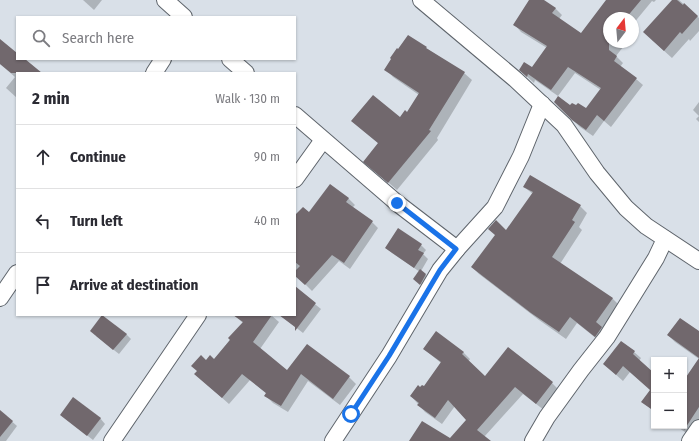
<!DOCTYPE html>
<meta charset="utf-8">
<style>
:root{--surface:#fff;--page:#f7f7f7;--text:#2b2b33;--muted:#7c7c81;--line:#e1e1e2}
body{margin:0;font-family:"Fira Sans Condensed",sans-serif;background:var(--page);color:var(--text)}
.controls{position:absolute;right:12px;bottom:12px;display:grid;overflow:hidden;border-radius:0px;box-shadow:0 1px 3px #0004}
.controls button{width:36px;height:36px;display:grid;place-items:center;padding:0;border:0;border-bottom:1px solid var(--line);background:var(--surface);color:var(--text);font:20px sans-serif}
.compass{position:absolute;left:603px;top:12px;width:36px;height:36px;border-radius:50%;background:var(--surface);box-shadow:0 1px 3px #0004;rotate:16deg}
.stop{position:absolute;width:12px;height:12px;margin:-9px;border:3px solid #1a73e8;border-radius:50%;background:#fff}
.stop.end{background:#1a73e8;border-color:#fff;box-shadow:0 1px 4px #0008}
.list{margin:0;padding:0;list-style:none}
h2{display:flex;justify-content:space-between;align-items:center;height:52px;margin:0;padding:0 16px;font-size:17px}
h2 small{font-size:13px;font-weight:400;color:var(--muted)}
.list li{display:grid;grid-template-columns:26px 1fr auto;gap:12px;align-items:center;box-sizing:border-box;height:64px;padding:0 16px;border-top:1px solid var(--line)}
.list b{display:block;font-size:15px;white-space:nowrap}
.list em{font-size:13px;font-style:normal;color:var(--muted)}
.icon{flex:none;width:22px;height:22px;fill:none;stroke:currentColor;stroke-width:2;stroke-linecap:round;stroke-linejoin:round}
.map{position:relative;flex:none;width:699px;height:441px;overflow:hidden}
.search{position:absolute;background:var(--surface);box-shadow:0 1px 3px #0004;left:16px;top:16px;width:280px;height:44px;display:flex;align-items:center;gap:10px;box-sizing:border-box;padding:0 14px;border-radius:0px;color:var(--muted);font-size:15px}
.panel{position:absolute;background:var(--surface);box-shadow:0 1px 3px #0004;left:16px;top:72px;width:280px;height:244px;border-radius:0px}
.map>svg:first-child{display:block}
</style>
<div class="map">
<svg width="699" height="441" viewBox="0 0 699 441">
<rect width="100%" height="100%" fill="#d9e0e8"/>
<g fill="#0003">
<polygon points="83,0 102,0 94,10"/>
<polygon points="530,0 542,0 555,8 562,15 559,19 581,34 608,0 656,0 654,2 652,1 633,24 633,18 609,18 609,42 627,42 616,56 623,63 620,67 636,79 643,85 611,127 604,121 593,136 580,127 555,102 586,110 601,90 575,73 558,96 535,80 534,83 520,70 532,69 547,48 521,32 515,25"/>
<polygon points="673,0 679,0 699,18 699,31 690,41 689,39 672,58 652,40"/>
<polygon points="633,25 637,29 633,34"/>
<polygon points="0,40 17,54 17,59 23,59 40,73 17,73 17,98 6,88 15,77 0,64"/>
<polygon points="426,48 464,73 472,80 437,138 438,140 397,190 373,169 379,144 360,128 400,118 408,114 419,95 393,77 386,69 399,50"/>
<polygon points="699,102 699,122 696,119 699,116 693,110"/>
<polygon points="524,187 580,206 587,213 579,227 582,230 560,264 612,298 619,305 602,343 577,323 566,339 539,320 479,274 472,267 507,231 533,194"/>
<polygon points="348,198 355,205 352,208 372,222 378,228 350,269 339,261 312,291 295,274 295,217"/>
<polygon points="421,245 426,250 423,254 428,259 421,271 428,277 423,286 417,281 420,272 392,253 386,248"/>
<polygon points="296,289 321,309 303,333 280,315 295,315 295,291"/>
<polygon points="234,315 271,315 279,322 260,349 287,372 349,377 356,384 340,405 308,381 288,412 273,403 266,396 267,394 250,380 229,404 203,381 198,371 207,361 214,360 243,323"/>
<polygon points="699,333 699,359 675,342 668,335"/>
<polygon points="126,334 131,339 119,354 96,336"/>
<polygon points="424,349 463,352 470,359 468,362 485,378 552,383 559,390 544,410 523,394 484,437 489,441 449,441 468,420 455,406 442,424 425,412 411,396 421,388 424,387 441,363"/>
<polygon points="634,352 641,358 639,361 654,374 654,411 642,402 651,390 630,372 623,381 604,364"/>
<polygon points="699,359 699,423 691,436 676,426 684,426 684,382"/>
<polygon points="0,411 17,426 6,441 0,441"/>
<polygon points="61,415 100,418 105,424 93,440"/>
</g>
<g fill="#71686d">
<polygon points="529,0 544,0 556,8 552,13 581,33 606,0 641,0 626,18 609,18 609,50 617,56 614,61 637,78 604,121 597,115 586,130 572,120 554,102 558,96 570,105 572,103 576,105 578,103 586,108 601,88 568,67 551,90 528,74 527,77 519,70 524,62 532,67 547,46 513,25"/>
<polygon points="672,0 677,0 683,5 684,3 698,16 682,34 680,32 664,51 643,32"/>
<polygon points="408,35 427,47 426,48 465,72 429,130 431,131 388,183 363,162 378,143 351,121 373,95 400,117 405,110 407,112 419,93 384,70 391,59 390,58 397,48 398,49"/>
<polygon points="0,39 17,53 17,59 25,59 42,73 11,73 0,64"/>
<polygon points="530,175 581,205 572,220 575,222 552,257 613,298 596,322 602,327 595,337 570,317 559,332 531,313 471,267 495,235 488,229 496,220 506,230 533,192 523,187"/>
<polygon points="330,184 349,198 346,202 373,221 344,263 332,255 305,285 295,276 295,271 300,266 295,262 295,215 303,207 309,212"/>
<polygon points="398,228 422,244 418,250 424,253 414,268 385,248"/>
<polygon points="420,269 426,274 420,285 413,279"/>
<polygon points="295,286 316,303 295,331 295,327 279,315 295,315"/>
<polygon points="102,315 127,334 113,350 90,331"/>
<polygon points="233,315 272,315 253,342 287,370 307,344 350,376 333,399 301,374 281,406 264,396 266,393 242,374 222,398 194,374 197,371 191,366 201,355 206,360 210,355 214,359 230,340 228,338 243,322"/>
<polygon points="680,318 699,331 699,407 684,430 684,380 699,358 667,335"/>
<polygon points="436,331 464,352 462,354 485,376 508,347 553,382 536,404 515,387 477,430 491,441 409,441 422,421 450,438 466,420 448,400 435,418 417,405 419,403 410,396 418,385 420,387 422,385 424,386 441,362 423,349"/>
<polygon points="621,341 635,351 633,354 654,373 654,411 641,402 650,390 623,366 616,375 603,364"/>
<polygon points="73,397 101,418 87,436 60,415"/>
<polygon points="0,410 13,421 0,437"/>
</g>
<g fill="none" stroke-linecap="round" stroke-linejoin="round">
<defs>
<g id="minor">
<polyline points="165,0 184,17"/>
<polyline points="421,0 515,79 564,125 597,173 626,208 646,226 699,261"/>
<polyline points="230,59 246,73"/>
<polyline points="154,73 163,59"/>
<polyline points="295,115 397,203 457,249"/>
<polyline points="295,179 323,140"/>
<polyline points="0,298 17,273"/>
<polyline points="112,441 198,315"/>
<polyline points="333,441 389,356 440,270 457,249 495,207 521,156 542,104"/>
<polyline points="533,441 547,417 581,370 607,337 656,258 665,239"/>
<polyline points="690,441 699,428"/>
</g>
</defs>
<use href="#minor" stroke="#5f656c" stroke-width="18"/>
<use href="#minor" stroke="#fff" stroke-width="16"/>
</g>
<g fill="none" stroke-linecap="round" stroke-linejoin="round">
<polyline stroke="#1a73e8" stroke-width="5" points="351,414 389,356 440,270 456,249 397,203"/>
</g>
</svg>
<div class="controls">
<button>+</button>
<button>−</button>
</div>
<svg class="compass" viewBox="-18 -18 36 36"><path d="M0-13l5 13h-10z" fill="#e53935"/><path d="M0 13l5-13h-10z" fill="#7c7c81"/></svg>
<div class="stop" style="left:351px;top:414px"></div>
<div class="stop end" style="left:397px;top:203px"></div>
<div class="search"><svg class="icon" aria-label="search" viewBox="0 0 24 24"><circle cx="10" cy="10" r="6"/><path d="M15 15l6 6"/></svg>Search here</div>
<section class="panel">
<h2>2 min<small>Walk · 130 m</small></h2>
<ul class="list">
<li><svg class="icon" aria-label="ahead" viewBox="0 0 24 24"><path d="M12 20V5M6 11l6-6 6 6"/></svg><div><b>Continue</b></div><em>90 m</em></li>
<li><svg class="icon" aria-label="left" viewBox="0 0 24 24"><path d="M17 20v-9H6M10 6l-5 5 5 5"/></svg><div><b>Turn left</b></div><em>40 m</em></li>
<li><svg class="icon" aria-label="arrive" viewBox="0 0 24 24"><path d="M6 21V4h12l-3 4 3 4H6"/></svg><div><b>Arrive at destination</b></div></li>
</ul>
</section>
</div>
